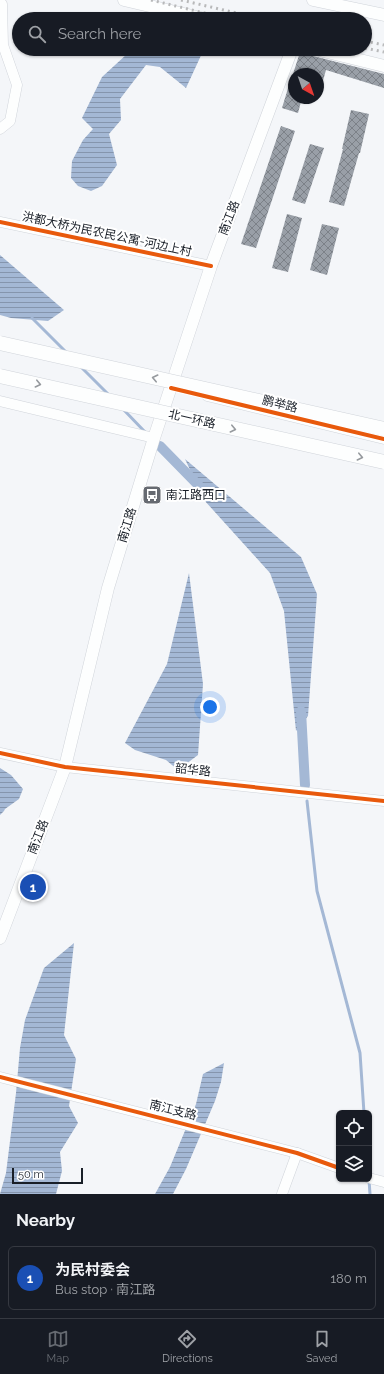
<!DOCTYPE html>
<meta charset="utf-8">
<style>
:root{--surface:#171b24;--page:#242831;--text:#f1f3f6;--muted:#9ea1a6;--line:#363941;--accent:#666a71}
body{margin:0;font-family:Raleway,"Noto Sans SC",sans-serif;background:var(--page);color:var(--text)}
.controls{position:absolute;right:12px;bottom:12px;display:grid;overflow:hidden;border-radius:6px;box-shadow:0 1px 3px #0004}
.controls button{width:36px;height:36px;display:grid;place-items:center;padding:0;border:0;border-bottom:1px solid var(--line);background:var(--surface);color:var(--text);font:20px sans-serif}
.compass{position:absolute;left:288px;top:68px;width:36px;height:36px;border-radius:50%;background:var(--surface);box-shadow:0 1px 3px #0004;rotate:140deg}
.scale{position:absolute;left:12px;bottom:10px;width:71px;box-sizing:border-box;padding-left:4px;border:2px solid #191f28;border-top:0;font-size:11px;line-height:14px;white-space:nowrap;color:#191f28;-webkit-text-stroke:3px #fff;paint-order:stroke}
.you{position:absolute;left:210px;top:707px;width:14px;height:14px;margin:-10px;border:3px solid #fff;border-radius:50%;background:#1a73e8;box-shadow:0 0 0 6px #1a73e833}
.badge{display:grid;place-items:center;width:26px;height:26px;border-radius:50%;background:var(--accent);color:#fff;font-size:13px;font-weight:700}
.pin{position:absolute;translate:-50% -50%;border:2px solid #fff;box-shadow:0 1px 4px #0006}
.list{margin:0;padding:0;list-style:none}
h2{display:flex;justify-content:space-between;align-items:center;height:52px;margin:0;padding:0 16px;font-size:17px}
h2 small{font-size:13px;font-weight:400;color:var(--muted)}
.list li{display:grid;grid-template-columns:26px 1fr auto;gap:12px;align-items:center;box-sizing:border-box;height:64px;margin:0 8px 8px;padding:0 8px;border:1px solid var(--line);border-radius:6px}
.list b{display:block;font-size:15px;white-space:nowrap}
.list p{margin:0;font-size:13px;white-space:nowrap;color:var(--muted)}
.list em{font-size:13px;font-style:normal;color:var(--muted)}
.icon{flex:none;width:22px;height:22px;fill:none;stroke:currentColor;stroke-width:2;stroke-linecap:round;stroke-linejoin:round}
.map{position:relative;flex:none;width:384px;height:1194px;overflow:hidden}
.search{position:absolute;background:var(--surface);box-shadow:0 1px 3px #0004;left:12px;right:12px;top:12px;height:44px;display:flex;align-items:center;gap:10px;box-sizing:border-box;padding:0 14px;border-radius:22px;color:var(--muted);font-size:15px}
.sheet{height:124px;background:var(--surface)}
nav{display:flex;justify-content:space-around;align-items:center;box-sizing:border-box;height:56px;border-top:1px solid var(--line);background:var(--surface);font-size:11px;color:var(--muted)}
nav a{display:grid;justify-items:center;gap:2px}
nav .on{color:var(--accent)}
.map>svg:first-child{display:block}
</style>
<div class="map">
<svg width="384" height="1194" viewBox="0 0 384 1194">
<defs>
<pattern id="water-rules" width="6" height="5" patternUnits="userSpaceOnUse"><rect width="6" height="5" fill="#a4b8d5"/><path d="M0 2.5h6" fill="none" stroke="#8595ad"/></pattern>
<pattern id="building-cross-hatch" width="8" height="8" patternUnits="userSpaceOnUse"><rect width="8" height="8" fill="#999fa7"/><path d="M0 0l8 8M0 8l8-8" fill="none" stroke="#7c8188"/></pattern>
</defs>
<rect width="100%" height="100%" fill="#f4f6f9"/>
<g fill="url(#water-rules)">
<polygon points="110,49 204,49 186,88 160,67 146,65 120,99 121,120 109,134 117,165 102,186 91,191 78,186 71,178 72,161 83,140 93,129 82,118 102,77 127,54"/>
<polygon points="0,255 64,310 48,321 11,318 0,315"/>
<polygon points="185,459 301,557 317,594 308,716 296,731 284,611 270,573 204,500"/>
<polygon points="189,573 203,684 198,755 178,770 166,760 135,750 125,743 167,664"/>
<polygon points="0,768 11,775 23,789 19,799 5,809 4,811 0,815"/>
<polygon points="74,943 64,1035 76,1059 69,1106 78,1123 60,1152 62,1171 56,1194 0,1194 6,1173 16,1093 20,1048 25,1020 44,968"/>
<polygon points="224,1063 221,1082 215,1101 186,1169 173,1194 155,1194 170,1167 196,1104 203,1074"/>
</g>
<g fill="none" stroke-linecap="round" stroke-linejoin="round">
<g stroke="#a4b8d5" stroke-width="3">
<polyline points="32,318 66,352"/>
<polyline points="80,366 108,394"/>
<polyline points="122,408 146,433"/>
<polyline points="307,801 317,891 360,1053 364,1113"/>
<polyline points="369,1180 370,1194"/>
</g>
<g stroke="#a4b8d5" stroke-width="10">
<polyline points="160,446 205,492"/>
<polyline points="301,711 305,785"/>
</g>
</g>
<g fill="url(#building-cross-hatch)">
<polygon points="301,49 308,50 310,54 313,56 384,74 384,88 326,70 320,91 318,91 318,74 293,74"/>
<polygon points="292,75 294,75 294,98 302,98 298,113 282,108"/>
<polygon points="351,110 369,114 360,153 359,153 344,206 329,202 343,149 342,149"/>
<polygon points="281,126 295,131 256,248 241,244"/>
<polygon points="310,144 324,148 305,204 292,200"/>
<polygon points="287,214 302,218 288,272 272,268"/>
<polygon points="322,224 339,228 327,275 310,270"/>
</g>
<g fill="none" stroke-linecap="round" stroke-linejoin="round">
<defs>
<g id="minor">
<polyline points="0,3 2,4 3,45 17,85 10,121 0,129"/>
<polyline points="0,222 211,266"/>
<polyline points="207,396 384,439"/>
<polyline points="0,401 154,438"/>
<polyline points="0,753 65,767 384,801"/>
<polyline points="0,1077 297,1153 339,1168"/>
<polyline points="369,1178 384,1182"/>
<polyline points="282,1194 297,1153"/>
</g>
<g id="major">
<polyline points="124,0 205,19"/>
<polyline points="313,0 384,15"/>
<polyline points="315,49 384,66"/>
<polyline points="0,938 65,767 108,588 154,438 211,266 292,49"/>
</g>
</defs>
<use href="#minor" stroke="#d0d4da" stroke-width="11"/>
<use href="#major" stroke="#d0d4da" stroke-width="13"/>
<use href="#minor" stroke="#fdfefe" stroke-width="10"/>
<use href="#major" stroke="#fdfefe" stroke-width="12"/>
<g stroke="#b8b9ba" stroke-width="3" stroke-dasharray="2 4" stroke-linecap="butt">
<polyline points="151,0 229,19"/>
<polyline points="181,0 262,19"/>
<polyline points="365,41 384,45"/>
<polyline points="365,48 384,52"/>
</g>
<defs>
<g id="highway-bridge">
<polyline points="0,343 384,429"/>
<polyline points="0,376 384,462"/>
</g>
</defs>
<use href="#highway-bridge" stroke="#d0d4da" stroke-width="15" stroke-linecap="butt"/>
<use href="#highway-bridge" stroke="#fdfefe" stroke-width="14"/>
<defs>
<g id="cycleway">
<polyline points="0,222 211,266"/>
<polyline points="171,388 384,439"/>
<polyline points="0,753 65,767 384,801"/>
<polyline points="0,1077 297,1153 339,1168"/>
</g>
</defs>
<use href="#cycleway" stroke="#fff" stroke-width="6"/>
<use href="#cycleway" stroke="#e8590c" stroke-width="4"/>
</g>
<defs><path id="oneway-chevron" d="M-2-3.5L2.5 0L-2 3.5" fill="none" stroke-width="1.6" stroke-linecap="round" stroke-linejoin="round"/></defs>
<g stroke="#969a9e">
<use href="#oneway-chevron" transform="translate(155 378) rotate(-167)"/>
<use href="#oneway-chevron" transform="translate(38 384) rotate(13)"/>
<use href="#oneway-chevron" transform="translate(233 429) rotate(13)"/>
<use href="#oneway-chevron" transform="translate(360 457) rotate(13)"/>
</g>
<defs>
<symbol id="bus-square" viewBox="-11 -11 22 22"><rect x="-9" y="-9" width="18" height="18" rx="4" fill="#666a71" stroke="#fff"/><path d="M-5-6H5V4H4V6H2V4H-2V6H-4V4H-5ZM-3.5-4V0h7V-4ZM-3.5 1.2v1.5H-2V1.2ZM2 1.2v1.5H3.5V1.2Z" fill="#fff"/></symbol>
</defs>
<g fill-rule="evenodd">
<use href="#bus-square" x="141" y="484" width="22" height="22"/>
</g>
<g text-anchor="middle" stroke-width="4" stroke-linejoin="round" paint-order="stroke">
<g font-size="12" fill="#191f28" stroke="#fff">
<text transform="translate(229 218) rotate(-69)" y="4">南江路</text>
<text transform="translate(107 234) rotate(12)" y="4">洪都大桥为民农民公寓-河边上村</text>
<text transform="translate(280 404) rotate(14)" y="4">鹏举路</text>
<text transform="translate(192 419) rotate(13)" y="4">北一环路</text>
<text transform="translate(127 525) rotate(-73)" y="4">南江路</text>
<text transform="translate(193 770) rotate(6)" y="4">韶华路</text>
<text transform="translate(38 837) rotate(-69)" y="4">南江路</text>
<text transform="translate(173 1110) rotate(14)" y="4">南江支路</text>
</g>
<g font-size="12" fill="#191f28" stroke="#fff" text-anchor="start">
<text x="166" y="499">南江路西口</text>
</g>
</g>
</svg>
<div class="controls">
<button><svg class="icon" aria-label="locate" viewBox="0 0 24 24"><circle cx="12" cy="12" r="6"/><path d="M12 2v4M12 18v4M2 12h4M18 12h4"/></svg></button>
<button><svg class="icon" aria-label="layers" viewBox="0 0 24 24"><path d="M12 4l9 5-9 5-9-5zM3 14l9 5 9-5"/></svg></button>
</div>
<svg class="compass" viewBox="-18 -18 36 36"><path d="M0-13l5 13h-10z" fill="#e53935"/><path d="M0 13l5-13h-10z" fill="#9ea1a6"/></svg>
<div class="scale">50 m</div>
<div class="you"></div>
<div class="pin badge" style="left:33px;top:887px;background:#1a4fb4">1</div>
<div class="search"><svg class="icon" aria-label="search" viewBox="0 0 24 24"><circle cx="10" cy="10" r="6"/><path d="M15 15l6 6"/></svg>Search here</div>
</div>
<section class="sheet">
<h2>Nearby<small></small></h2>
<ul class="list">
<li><span class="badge" style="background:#1a4fb4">1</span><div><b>为民村委会</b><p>Bus stop · 南江路</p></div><em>180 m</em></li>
</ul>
</section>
<nav>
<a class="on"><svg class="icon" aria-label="map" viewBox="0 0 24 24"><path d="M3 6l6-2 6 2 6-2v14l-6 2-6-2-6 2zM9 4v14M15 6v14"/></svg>Map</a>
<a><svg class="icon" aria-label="directions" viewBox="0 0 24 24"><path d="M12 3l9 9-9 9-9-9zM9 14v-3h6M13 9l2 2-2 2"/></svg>Directions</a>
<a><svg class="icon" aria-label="saved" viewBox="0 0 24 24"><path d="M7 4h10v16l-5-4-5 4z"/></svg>Saved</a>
</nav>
